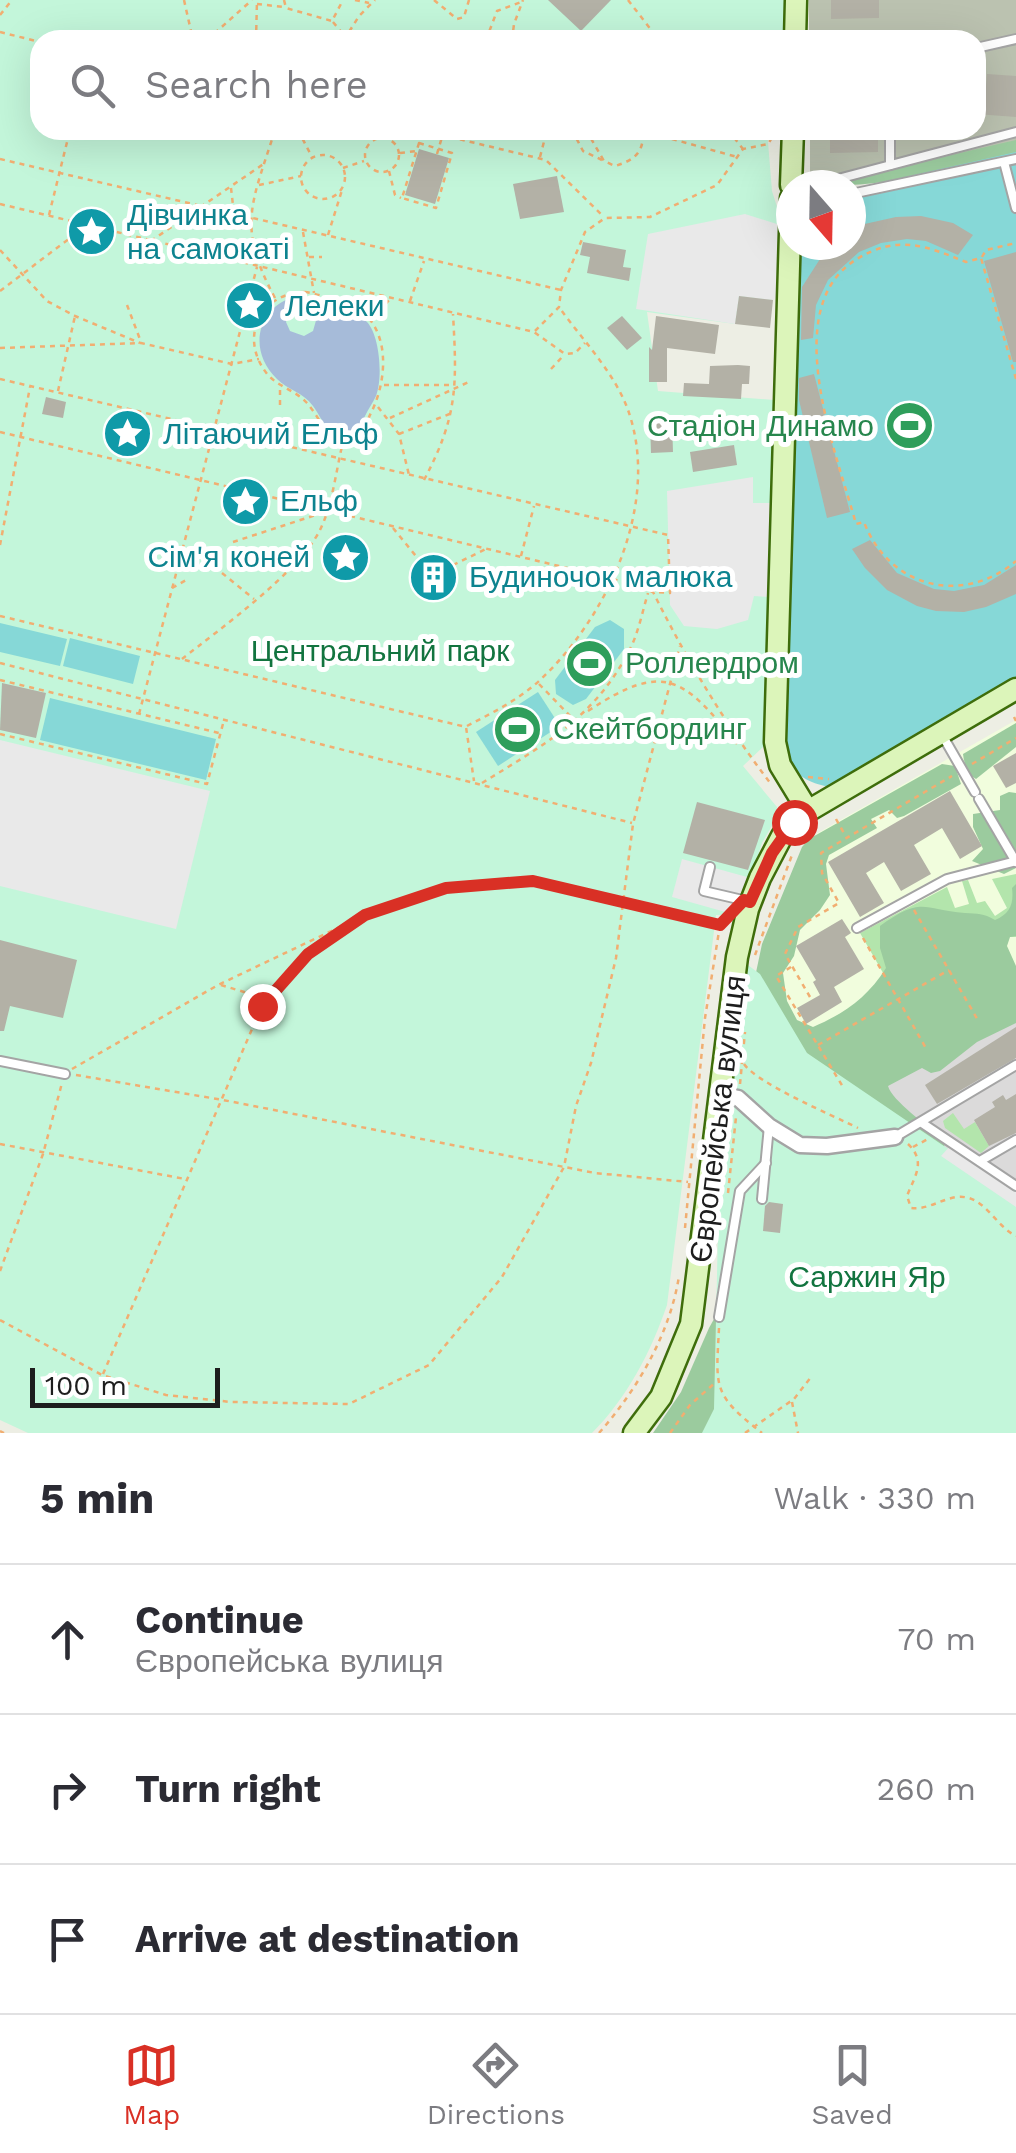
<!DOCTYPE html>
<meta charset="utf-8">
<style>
:root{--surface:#fff;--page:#f7f7f7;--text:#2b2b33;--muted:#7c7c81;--line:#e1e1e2;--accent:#d93025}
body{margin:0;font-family:"Work Sans",sans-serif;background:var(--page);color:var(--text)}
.compass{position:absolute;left:776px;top:170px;width:90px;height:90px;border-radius:50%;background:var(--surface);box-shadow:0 10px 40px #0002;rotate:160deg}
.scale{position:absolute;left:30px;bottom:25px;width:190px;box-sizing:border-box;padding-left:10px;border:5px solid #1d1d1d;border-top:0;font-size:28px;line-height:35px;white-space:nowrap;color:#1d1d1d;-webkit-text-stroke:8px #fff;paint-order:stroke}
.stop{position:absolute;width:30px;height:30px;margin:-22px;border:8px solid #d93025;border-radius:50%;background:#fff}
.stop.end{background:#d93025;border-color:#fff;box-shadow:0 2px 10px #0008}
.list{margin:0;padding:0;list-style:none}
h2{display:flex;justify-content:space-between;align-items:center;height:130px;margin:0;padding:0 40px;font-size:42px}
h2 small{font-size:32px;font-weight:400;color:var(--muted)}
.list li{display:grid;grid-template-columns:65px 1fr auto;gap:30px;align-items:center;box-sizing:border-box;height:150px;padding:0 40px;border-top:2px solid var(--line)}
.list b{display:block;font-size:38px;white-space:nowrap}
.list p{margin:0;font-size:32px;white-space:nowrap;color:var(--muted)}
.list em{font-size:32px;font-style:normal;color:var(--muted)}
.icon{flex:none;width:55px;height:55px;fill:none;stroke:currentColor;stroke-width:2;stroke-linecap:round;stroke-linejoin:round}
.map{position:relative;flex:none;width:1016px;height:1433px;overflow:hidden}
.search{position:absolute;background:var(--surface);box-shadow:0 10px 40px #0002;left:30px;right:30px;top:30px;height:110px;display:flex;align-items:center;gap:25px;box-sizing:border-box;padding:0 35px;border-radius:30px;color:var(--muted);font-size:38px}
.sheet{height:580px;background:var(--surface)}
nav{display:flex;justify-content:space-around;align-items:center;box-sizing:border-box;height:140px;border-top:2px solid var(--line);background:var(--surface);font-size:28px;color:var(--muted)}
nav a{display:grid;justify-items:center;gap:5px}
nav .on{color:var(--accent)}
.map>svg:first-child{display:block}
</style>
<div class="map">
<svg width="1016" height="1433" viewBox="0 0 1016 1433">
<rect width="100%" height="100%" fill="#edeee4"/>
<polygon fill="#dbdada" points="1016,1007 1016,1207 856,1098"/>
<polygon fill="#f1fddd" points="1016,720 1016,1007 856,1098 762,974 816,834"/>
<polygon fill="#bbc2b0" points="809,0 1016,0 1016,143 842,185 810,185 810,130 976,130 976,40 809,40"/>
<g fill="#b3e5ac">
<polygon points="1016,874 1016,937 1006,937 886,978 860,933 947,887 955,908 969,904 962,881 968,880 977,903 985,901 995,916 1007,908 992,879"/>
<polygon points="953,1113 964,1129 975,1122 989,1146 981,1153 945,1128 943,1121"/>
</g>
<g fill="#9bcb9e">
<path d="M1016 140V153C954 168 886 188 825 185L823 176 856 177Z"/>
<path d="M1016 723V747L976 779C967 774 964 763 963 754Z"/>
<path d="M942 764 955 766 961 784 904 816 897 818 889 810 871 819 877 828 829 855 826 864 830 895 820 910 800 930 794 956 783 973 787 1001 797 1020 813 1027C845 1013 867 998 886 968L880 948V926C922 896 921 909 965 913 978 914 983 913 995 920 1010 914 1014 904 1012 888L1016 884V936L1010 937 1007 946 1016 966V1023L977 1042 940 1071 931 1073 922 1068 888 1086C892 1101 928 1125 941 1139L945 1144 942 1152 855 1097 753 1005 754 982 762 944 802 847 809 839Z"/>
<polygon points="1009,792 1016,793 1016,868 1004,874 972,861 983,849 973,827 973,814 1000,810 1000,796"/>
<polygon points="723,1317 1016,1433 653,1433 681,1392 709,1328 714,1319"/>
</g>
<g fill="#c3f6da">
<path d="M0 0H785L784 40H40V130H767L772 191 783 226 773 300 739 296 735 324 647 312 658 391 774 400 765 745 743 766 777 807V817L762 843 738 916 716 915 667 1305C651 1352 627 1398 592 1433H28L0 1420Z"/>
<polygon points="737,957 760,974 807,1053 1016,1195 1016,1433 702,1433 714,1409 721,1095"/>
</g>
<g fill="#86d8d7">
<path d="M1016 152V689L835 788C803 782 797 777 782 748L799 245H851V189Z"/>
<polygon points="610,620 624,629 624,649 586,699 573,705 556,694 555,680 595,627"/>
<polygon points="0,623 67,639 60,666 0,652"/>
<polygon points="70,638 140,656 133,684 63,666"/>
<polygon points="538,692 560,726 498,766 476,732"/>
<polygon points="50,698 216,739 206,780 40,740"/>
</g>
<g fill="#e9e9e9">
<polygon points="745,214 783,226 781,293 773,300 739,296 735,324 636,309 648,234"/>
<polygon points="753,477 753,503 772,503 768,597 754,596 748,620 717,629 684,626 670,605 667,491"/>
<polygon points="0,740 210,791 176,929 0,886"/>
<polygon points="682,859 747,877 736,915 672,897"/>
<polygon points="950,1146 1016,1191 1016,1207 941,1156"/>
</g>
<path fill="#a6bbd9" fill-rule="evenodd" d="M296 296C313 296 324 300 339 308 348 312 360 315 367 322 380 336 383 378 376 396 373 403 368 409 365 416 360 425 364 437 351 440 331 443 322 418 313 406 303 392 288 390 277 379 247 350 257 307 296 296ZM302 305 311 309 317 317 313 331 304 336 290 331 286 322 289 312Z"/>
<g fill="#b3b1a6">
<polygon points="548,0 611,0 581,31"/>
<polygon points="831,0 879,0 879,18 831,19"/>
<polygon points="987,74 1016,76 1016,117 976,114 976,85 986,86"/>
<polygon points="830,130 878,130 878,152 830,153"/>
<polygon points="419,149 449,158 435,204 405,195"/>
<polygon points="557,176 564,212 520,219 513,184"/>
<polygon points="921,216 953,223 973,235 958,255 926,241 907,239 881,243 859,252 828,280 816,305 813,338 801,340 802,287 829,245 851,245 851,229 860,225 896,217"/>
<polygon points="583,242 626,250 623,267 631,268 629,281 587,273 590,257 580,255"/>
<polygon points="1016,252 1016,362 1013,362 984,261"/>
<polygon points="739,296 773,300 770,328 735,324"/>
<polygon points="622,316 642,338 627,350 607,328"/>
<polygon points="656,316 719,325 715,354 667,348 667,382 649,382 649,347 652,350"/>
<polygon points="738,365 750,366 749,384 742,384 741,399 683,396 684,383 709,384 710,366"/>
<polygon points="814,374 850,512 827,518 799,400 799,378"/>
<polygon points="46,397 66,402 63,418 42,414"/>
<polygon points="650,422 672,422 673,452 651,453"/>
<polygon points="734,445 737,465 693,472 690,452"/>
<polygon points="870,540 897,573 934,589 954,591 984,585 1016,565 1016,594 986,607 964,612 936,611 917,606 887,590 865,568 852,549"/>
<polygon points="426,564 448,569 442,591 420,585"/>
<polygon points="2,683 46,693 36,738 0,730"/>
<polygon points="1016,753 1016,783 1006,788 993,766"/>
<polygon points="950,791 982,846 960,859 942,828 914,845 931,874 901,891 884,862 866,873 884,903 860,917 828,862"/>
<polygon points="697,802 765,820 748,870 683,853"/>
<polygon points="842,919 851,933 845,937 864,969 834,987 842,1002 806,1024 797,1008 820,995 813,982 816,980 796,946"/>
<polygon points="0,940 77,960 63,1018 10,1006 4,1031 0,1031"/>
<polygon points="1016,1027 1016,1058 937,1104 925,1085"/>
<polygon points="1016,1094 1016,1133 989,1146 974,1120 995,1107 992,1102 1003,1095 1006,1100"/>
<polygon points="769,1202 783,1204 780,1233 763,1231 765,1206"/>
</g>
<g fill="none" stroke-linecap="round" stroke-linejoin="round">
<defs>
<g id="lane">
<polyline points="976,48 1016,39"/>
<polyline points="1004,162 1016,208"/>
<polyline points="890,165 890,130"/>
<polyline points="815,185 1016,132"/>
<polyline points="851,194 1016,159"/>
<polyline points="941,733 975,792"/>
<polyline points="979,799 1016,862"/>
<polyline points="710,867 704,891 751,902"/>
<polyline points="857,928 947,879 1016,861"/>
<polyline points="0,1061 65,1074"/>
<polyline points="922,1123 1016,1186"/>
<polyline points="895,1137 1016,1065"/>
<polyline points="980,1161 1016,1140"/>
<polyline points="762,1199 769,1126"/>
<polyline points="719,1317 740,1191 766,1163"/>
</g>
<polyline id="street" points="721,1095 738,1098 769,1126 800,1145 827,1146 895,1137"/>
<g id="secondary">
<polyline points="795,40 796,0"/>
<polyline points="791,185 793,130"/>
<polyline points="791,198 775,742 780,765 808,811"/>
<polyline points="634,1433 661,1397 691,1324 737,957 748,909 760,878 782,836 808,811 1016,689"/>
</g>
</defs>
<use href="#lane" stroke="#a4a4a4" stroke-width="12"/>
<use href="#street" stroke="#a4a4a4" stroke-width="19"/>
<use href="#secondary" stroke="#3e6d0b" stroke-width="25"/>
<g stroke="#f1ae71" stroke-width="2.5" stroke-dasharray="5 5" stroke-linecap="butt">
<polyline points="184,0 193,40"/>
<polyline points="284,0 286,8 332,21 343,0"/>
<polyline points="355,0 369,3"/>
<polyline points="434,0 457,19 464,17 469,0"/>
<polyline points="628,0 659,40"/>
<polyline points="257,4 284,7"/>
<polyline points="0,15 12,0"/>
<polyline points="333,22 348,40"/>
<polyline points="0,32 40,42"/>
<polyline points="207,40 252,0"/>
<polyline points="256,40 257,0"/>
<polyline points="344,40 359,16 375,0"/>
<polyline points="486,40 497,11 521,2"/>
<polyline points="512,40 514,24 523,0"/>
<polyline points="298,130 312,157"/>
<polyline points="421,130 546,160 604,217"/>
<polyline points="572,130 583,151 602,160"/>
<path d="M586 130 604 161 615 166C635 160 644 152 643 131"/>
<polyline points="728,130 743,149"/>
<polyline points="643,131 737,157"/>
<circle cx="382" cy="155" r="17"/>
<polygon points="419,143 452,153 436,208 402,198"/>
<polyline points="400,153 417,151"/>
<polyline points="437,154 442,137"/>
<circle cx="323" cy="177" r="22"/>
<polyline points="540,157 547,130"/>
<polyline points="0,159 561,290"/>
<polyline points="343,168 364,161"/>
<polyline points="389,171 395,195 401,198"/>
<polyline points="259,185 301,176"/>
<polyline points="231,188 234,214"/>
<polyline points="0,204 534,332 565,354 575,353 585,343"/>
<polyline points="49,215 70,130"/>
<polyline points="303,232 314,293"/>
<polyline points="328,235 342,190"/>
<polyline points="0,250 47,301 75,316 140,343"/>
<polyline points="309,257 322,257"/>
<polyline points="982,257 986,250 1016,243"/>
<polyline points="126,258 265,163"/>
<polyline points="0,291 86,226"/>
<path d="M305 292C321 294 361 308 371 321 390 347 384 387 371 413 365 424 366 433 357 442 329 449 322 419 306 402 296 391 279 387 268 375 238 339 259 293 305 292Z"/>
<path d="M275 298C236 226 252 203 275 130"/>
<polyline points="410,301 424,261"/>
<polyline points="127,305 141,342"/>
<polyline points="372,319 390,299"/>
<polyline points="535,331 559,307 561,290 585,232 605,218 650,217 717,185 743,149 768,144 776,131"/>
<polyline points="0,348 141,343 232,364 259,359"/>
<polyline points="551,369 564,355"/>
<polyline points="0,379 668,535 670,593 656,592"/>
<path d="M1016 379 981 258 966 262C926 246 898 234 857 259 777 307 837 454 856 524L864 522C889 588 963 606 1016 561"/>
<polyline points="384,385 451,385"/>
<polyline points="58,391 75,316"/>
<polyline points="280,405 280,387"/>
<polyline points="378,407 399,434 409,475"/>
<polyline points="390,418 471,381"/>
<path d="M0 432 613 579 653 592C687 660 725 724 771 784"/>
<polyline points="399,434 452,413"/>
<path d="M424 480C458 416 457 385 453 314"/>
<polyline points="393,528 420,561"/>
<polyline points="233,542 322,513"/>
<polyline points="0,545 30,387"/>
<polyline points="521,556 534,506"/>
<circle cx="434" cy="577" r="21"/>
<polyline points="453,565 486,549"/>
<polyline points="222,573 254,599"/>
<polyline points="172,588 188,579"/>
<polyline points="0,616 466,727 474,781"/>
<path d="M182 659C220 629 299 572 320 530 332 506 336 472 342 446"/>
<polyline points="0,663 632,823"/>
<polyline points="0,680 219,733"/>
<polyline points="539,684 575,721"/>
<path d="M588 711C665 660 684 678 737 744"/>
<polyline points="139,714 257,267"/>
<polyline points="1014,717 1016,721"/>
<path d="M467 726C492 713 518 700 539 681 606 619 659 508 630 416 618 376 583 341 559 307"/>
<polyline points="0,734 207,784 224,720"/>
<polyline points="972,764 1016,738"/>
<polyline points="808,777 829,779"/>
<path d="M482 783C542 746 593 719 628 653 638 635 642 613 648 593"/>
<polyline points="836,819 845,835"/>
<polyline points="914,910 979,1022"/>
<polyline points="863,938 927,1050"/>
<polyline points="755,955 792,855"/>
<polyline points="791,967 776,976 843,1087"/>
<polyline points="221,985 254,995 261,1005"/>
<polyline points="810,997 785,954 798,927 839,903 822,873 821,853 952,776"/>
<polyline points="818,1045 949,970"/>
<path d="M744 1064C758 1084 832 1115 858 1128"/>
<polyline points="72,1069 218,985 365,915 446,888 533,881 720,925"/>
<polyline points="76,1075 223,1100 595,1173 688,1182"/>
<polyline points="740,1084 745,1032"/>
<polyline points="0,1144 185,1179"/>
<path d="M908 1144C927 1162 914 1177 907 1196L911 1208C928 1210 941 1199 957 1197 984 1194 995 1226 1016 1236"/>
<polyline points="913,1147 928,1139"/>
<polyline points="728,1193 736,1117"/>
<polyline points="685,1228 705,1018 720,925 728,917"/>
<polyline points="0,1271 43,1154 62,1083"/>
<polyline points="0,1320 102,1375 166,1395 231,1402 349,1404 429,1365 502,1277 564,1167 576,1106 591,1063 616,958 633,824 680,646"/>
<path d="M719 1328C716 1388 712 1394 762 1433"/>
<polyline points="103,1374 262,1006 308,954 355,922"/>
<polyline points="792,1402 798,1433"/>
<polyline points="0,1431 4,1433"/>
<path d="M599 1433C637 1390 670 1334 679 1276"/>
<polyline points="670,1433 690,1405 716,1382"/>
<polyline points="745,1433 794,1399 811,1377"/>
</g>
<use href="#lane" stroke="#fff" stroke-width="8"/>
<use href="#street" stroke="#fff" stroke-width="14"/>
<use href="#secondary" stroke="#dcf5ba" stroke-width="20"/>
</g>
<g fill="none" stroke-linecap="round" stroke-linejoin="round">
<polyline stroke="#d93025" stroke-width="12" points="262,1006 308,954 365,915 446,888 533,881 720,925 744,900 750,902 772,853 794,822"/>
</g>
<defs>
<symbol id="sight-disc" viewBox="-11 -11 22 22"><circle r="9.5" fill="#0f9aa8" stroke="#fff"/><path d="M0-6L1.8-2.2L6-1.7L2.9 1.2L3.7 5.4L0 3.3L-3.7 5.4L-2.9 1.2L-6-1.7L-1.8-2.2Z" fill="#fff"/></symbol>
<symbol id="stadium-disc" viewBox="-11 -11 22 22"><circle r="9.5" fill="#2e9e5b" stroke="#fff"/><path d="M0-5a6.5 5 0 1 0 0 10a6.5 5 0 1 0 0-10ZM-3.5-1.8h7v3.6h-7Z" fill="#fff"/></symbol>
<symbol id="building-disc" viewBox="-11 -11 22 22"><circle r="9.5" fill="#0f9aa8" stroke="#fff"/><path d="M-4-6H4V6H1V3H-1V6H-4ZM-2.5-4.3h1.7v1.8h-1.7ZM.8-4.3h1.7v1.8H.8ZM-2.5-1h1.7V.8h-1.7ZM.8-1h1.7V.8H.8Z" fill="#fff"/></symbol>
</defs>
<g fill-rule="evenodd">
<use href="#sight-disc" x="64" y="204" width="55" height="55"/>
<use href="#sight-disc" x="222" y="278" width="55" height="55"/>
<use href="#stadium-disc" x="882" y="398" width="55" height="55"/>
<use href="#sight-disc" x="100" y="406" width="55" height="55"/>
<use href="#sight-disc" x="218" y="474" width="55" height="55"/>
<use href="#sight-disc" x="318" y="530" width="55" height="55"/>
<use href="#building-disc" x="406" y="550" width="55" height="55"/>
<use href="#stadium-disc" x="562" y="636" width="55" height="55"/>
<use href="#stadium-disc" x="490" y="702" width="55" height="55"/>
</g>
<g text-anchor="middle" stroke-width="10" stroke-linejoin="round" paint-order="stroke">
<g font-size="30" fill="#0d838f" stroke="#fff" text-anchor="start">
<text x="127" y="225">Дівчинка<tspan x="127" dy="34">на самокаті</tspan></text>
<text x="285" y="316">Лелеки</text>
<text x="163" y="444">Літаючий Ельф</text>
<text x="280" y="511">Ельф</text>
<text x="310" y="567" text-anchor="end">Сім'я коней</text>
<text x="469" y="587">Будиночок малюка</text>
</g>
<g font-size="30" fill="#27864d" stroke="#fff" text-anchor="start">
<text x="874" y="436" text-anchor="end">Стадіон Динамо</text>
<text x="625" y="673">Роллердром</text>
<text x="553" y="739">Скейтбординг</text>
</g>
<g font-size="30" fill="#12743f" stroke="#fff">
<text x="380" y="661">Центральний парк</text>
<text x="867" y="1287">Саржин Яр</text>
</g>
<g font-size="30" fill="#1d1d1d" stroke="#fff">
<text transform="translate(718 1119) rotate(-83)" y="10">Європейська вулиця</text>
</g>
</g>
</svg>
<svg class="compass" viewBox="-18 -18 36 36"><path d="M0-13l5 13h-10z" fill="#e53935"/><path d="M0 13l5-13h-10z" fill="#7c7c81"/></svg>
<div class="scale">100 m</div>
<div class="stop" style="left:794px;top:822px"></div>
<div class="stop end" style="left:262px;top:1006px"></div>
<div class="search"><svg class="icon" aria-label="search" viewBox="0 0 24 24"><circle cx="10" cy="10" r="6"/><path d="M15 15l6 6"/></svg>Search here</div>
</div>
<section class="sheet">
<h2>5 min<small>Walk · 330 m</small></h2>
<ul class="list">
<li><svg class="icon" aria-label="ahead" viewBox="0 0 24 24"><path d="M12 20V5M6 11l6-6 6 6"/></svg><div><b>Continue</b><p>Європейська вулиця</p></div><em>70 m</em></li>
<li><svg class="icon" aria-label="right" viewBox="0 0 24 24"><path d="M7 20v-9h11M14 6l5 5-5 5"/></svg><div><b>Turn right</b></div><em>260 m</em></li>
<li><svg class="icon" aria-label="arrive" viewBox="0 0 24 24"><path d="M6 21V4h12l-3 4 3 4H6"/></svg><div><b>Arrive at destination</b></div></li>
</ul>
</section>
<nav>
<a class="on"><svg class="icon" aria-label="map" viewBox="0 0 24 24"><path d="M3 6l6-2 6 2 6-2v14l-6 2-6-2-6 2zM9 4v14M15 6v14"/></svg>Map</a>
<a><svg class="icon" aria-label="directions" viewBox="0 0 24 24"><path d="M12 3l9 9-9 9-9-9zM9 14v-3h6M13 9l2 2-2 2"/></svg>Directions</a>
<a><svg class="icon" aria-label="saved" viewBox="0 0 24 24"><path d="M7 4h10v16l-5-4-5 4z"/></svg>Saved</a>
</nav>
